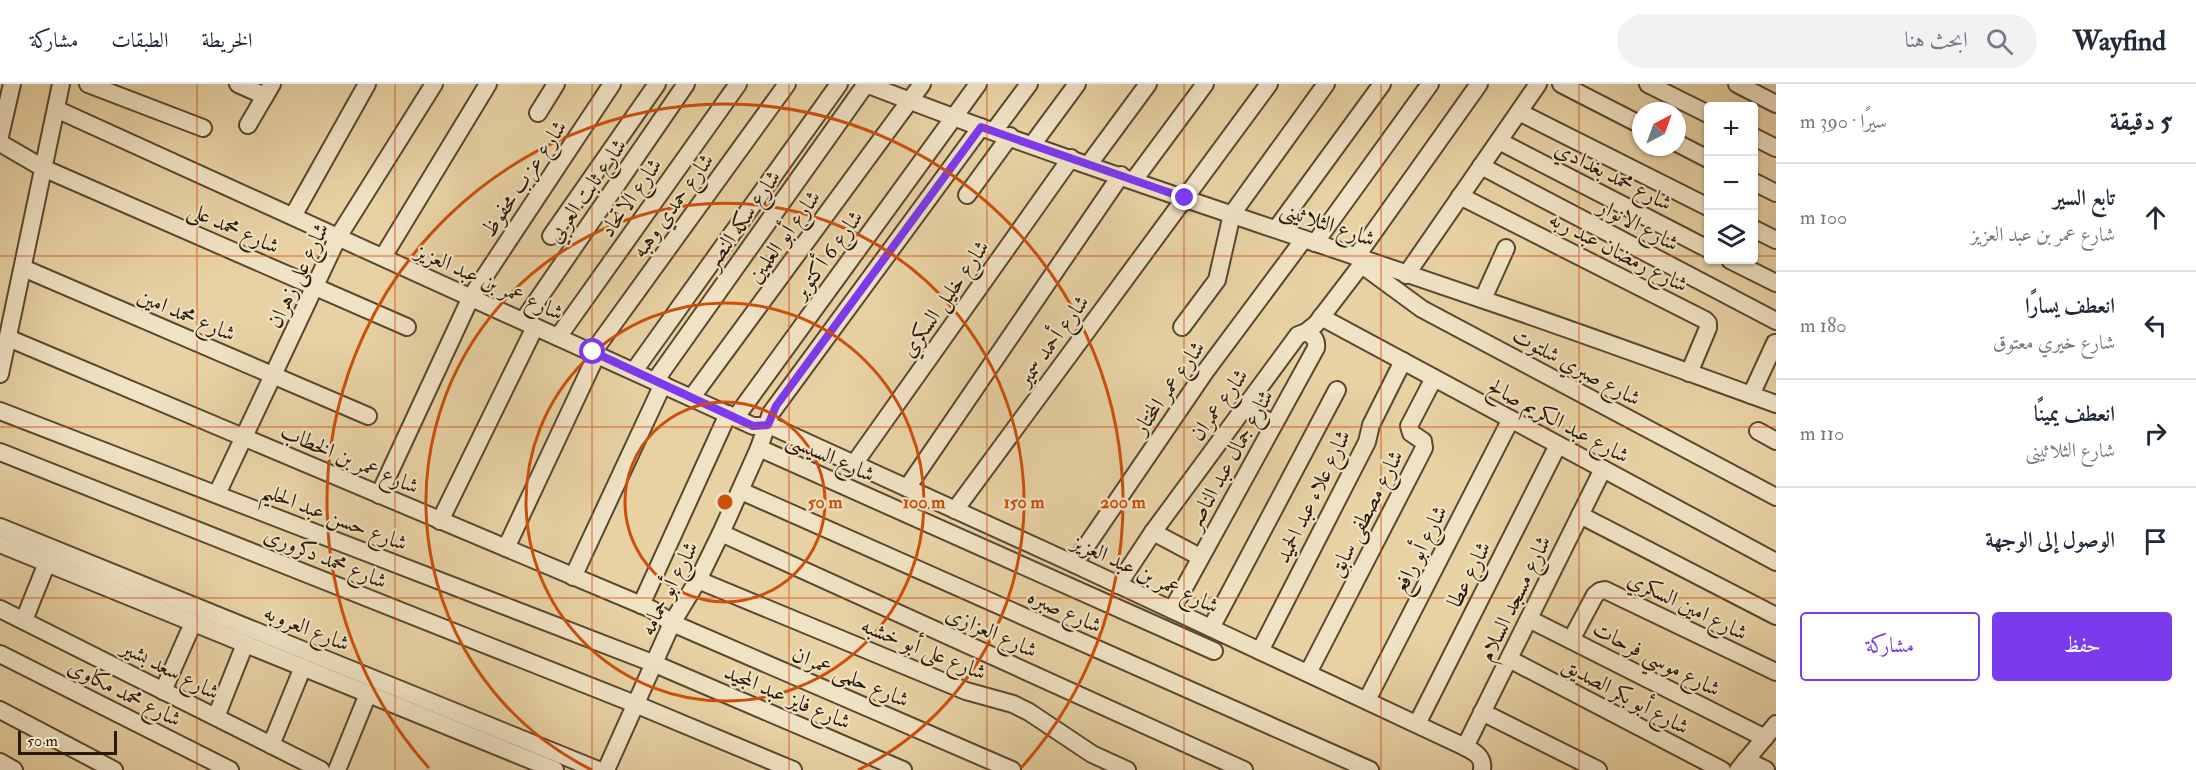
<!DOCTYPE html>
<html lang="ar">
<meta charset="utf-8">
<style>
:root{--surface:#fff;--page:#f2f2f3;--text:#1f2937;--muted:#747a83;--line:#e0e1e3;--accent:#7c3aed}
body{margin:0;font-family:"IM FELL Double Pica",Amiri,serif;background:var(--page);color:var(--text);direction:rtl}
.controls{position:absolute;right:18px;top:18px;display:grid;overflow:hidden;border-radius:6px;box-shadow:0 2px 4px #0004}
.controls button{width:54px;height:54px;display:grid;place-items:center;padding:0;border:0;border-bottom:2px solid var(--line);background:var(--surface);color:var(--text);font:30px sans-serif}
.compass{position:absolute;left:1632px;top:18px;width:54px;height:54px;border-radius:50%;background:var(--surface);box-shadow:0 2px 4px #0004;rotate:41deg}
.scale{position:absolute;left:18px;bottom:15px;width:99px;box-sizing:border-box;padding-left:6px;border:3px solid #2a1909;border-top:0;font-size:16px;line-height:21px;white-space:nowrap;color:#2a1909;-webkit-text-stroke:4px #f0e2c4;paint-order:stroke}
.stop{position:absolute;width:18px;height:18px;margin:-14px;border:4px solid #7c3aed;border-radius:50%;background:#fff}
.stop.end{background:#7c3aed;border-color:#fff;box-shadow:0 2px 6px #0008}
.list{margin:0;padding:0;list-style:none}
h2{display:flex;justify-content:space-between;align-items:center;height:78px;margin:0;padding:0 24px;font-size:26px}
h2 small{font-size:20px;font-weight:400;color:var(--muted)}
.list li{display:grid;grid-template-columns:39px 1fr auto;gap:18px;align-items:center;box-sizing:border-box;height:108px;padding:0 24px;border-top:2px solid var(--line)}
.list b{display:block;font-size:22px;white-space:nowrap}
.list p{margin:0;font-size:20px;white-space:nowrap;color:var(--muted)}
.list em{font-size:20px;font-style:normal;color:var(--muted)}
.actions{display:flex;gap:12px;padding:18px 24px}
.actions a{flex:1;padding:14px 0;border:2px solid var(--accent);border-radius:6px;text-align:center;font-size:21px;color:var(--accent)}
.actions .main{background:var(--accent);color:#fff}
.icon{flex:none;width:33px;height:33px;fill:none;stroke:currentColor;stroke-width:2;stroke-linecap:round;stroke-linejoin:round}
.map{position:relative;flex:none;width:1776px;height:686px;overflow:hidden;direction:ltr}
header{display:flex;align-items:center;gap:36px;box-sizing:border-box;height:84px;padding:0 30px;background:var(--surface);border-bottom:2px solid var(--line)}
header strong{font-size:28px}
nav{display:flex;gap:33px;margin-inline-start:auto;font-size:21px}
.search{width:420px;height:54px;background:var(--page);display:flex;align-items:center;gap:15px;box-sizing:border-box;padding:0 21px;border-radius:33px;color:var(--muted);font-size:22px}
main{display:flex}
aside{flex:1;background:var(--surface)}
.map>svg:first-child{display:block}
</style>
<header>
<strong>Wayfind</strong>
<div class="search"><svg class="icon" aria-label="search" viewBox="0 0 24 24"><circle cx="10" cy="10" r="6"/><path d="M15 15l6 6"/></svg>ابحث هنا</div>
<nav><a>الخريطة</a><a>الطبقات</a><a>مشاركة</a></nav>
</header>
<main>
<aside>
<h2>5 دقيقة<small>سيرًا · 390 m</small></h2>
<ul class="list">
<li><svg class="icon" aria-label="ahead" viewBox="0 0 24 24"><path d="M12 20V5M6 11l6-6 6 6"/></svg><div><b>تابع السير</b><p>شارع عمر بن عبد العزيز</p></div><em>100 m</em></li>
<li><svg class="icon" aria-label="left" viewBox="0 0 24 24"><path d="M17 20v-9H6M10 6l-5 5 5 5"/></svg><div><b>انعطف يسارًا</b><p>شارع خيري معتوق</p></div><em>180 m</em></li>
<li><svg class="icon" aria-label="right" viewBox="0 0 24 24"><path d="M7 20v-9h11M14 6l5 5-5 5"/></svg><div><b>انعطف يمينًا</b><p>شارع الثلاثينى</p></div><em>110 m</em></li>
<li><svg class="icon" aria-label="arrive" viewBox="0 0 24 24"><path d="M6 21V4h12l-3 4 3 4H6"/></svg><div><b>الوصول إلى الوجهة</b></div></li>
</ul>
<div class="actions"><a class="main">حفظ</a><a>مشاركة</a></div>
</aside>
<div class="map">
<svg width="1776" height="686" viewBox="0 0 1776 686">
<rect width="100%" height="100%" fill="#e8d2a4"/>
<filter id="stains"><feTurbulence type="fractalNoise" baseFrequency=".00333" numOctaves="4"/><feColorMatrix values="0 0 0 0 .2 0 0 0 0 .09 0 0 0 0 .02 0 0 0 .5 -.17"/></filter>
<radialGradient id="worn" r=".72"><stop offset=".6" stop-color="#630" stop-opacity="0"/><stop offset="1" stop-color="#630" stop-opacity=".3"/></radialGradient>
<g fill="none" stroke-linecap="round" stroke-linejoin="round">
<defs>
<g id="minor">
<polyline points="88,0 203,44"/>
<polyline points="238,0 265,12"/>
<path d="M866 0C1069 79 1278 145 1484 216 1582 249 1679 285 1776 320"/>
<polyline points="1561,0 1641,41"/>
<polyline points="1648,0 1708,30"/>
<polyline points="1737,0 1776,20"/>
<path d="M56 25 753 342H771L1074 480 1465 663C1475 668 1484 673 1482 686"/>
<polyline points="1519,28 1708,123"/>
<polyline points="538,29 556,0"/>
<polyline points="248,41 272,0"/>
<polyline points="994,47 1029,0"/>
<polyline points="0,52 12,0"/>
<polyline points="1754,53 1776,64"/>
<polyline points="1499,57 1708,165"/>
<polyline points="0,59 43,84 407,243"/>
<polyline points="1677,59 1708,75"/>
<polyline points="1032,61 1077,0"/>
<polyline points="1089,80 1148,0"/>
<polyline points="1481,82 1776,237"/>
<polyline points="1134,96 1205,0"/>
<polyline points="1754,98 1776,109"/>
<polyline points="967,111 1010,52"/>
<polyline points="1460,112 1705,236 1708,239 1708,244 1689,289"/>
<polyline points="293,132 367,0"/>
<polyline points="1276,145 1382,0"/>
<polyline points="1754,145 1776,156"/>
<polyline points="551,152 657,0"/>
<polyline points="1315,159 1430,0"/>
<polyline points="383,173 488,0"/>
<polyline points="1356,173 1479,0"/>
<polyline points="1730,176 1776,199"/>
<polyline points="1362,181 1422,225 1776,413"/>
<polyline points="23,184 368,332"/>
<polyline points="1406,191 1538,0"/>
<polyline points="1483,215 1506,164"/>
<polyline points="1321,233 1776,478"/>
<polyline points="523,237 686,0"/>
<polyline points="1182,243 1217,196 1232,130 1326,0"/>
<polyline points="558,253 738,0"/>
<polyline points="8,254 651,525 672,539 1012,686"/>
<polyline points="593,268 787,0"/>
<polyline points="634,287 839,0"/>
<polyline points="0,290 61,0"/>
<polyline points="655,297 866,0"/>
<polyline points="1751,311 1775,259"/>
<polyline points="692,313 922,0"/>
<polyline points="1243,324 1274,340"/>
<polyline points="0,327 655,580 903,686"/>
<polyline points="736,333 978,0"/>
<polyline points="1758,347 1776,357"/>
<polyline points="759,364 1214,567"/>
<polyline points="0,368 635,620 793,686"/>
<polyline points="854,380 1071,74"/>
<polyline points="907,404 1121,91"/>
<polyline points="741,407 1370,686"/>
<polyline points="217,410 338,153 434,0"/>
<polyline points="379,411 471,213 612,0"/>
<polyline points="955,426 1269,0"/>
<polyline points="1580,431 1776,532"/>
<polyline points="440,437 535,243"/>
<polyline points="0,443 598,686"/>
<polyline points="1153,448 1200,473"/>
<polyline points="721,449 1244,686"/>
<polyline points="0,460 555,686"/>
<polyline points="506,464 597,270"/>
<polyline points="1074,480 1205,288 1304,155"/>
<polyline points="573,493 663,300"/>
<polyline points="698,496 966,607 1013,620 1029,628 1092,670 1127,686"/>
<polyline points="1118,501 1153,448 1298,251 1306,248 1316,240 1365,176"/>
<polyline points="641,521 728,330"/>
<polyline points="0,525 321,686"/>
<path d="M1172 526 1316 264C1317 256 1314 252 1306 248"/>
<polyline points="1529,535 1765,654"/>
<polyline points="24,536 47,479"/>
<polyline points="1211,544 1337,306"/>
<polyline points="1571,556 1595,511 1600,507 1605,506 1776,588"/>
<polyline points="1260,567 1367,358 1371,341 1403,277"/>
<polyline points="0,570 230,686"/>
<polyline points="1509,575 1722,686"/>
<polyline points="1308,589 1424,364 1423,357 1411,349 1409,342 1434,294"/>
<polyline points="163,607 193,539"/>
<polyline points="1367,616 1511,335"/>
<polyline points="0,626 114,686"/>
<polyline points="1482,628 1598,686"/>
<polyline points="216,633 245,560"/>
<polyline points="1417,640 1558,361"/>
<polyline points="271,661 303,583"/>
<polyline points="1465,663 1603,385"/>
<polyline points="1746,676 1766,686"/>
<polyline points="0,678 14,686"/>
<polyline points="337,686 368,610"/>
<polyline points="606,686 672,539 698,496 721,449 759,364 771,329 981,43"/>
<polyline points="1738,686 1776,640"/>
</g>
</defs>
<use href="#minor" stroke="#5a4730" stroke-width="20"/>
<use href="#minor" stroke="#f0e2c4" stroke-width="16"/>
</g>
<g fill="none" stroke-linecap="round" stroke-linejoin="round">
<polyline stroke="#7c3aed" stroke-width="8" points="593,268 753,342 768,341 776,322 981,43 1185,114"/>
</g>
<path fill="none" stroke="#cc4f0c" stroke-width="1.5" stroke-opacity="0.55" d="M197 0V686M395 0V686M592 0V686M789 0V686M987 0V686M1184 0V686M1381 0V686M1579 0V686M0 172H1708M1754 172H1776M0 343H1776M0 514H1776"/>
<g fill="none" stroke="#cc4f0c" stroke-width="3">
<circle cx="725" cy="418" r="100"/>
<circle cx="725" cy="418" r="199"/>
<path d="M592 686A299 299 0 1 1 858 686"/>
<path d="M429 684A398 398 0 1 1 1021 684"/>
</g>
<g text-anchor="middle" stroke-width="4.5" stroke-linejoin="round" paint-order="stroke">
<g font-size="22" fill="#2a1909" stroke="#f0e2c4">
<text transform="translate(1614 91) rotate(27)" y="8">شارع محمد بغدادي</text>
<text transform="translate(523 94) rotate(-56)" y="8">شارع عزب محفوظ</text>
<text transform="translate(586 106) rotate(-55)" y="8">شارع ثابت العربي</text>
<text transform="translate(630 113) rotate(-55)" y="8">شارع الاتحاد</text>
<text transform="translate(672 121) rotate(-54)" y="8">شارع حمدي وهبه</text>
<text transform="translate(742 135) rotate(-55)" y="8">شارع سكه النصر</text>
<text transform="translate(1328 139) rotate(19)" y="8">شارع الثلاثينى</text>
<text transform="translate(1639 140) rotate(28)" y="8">شارع الانوار</text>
<text transform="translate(234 143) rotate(24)" y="8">شارع محمد على</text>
<text transform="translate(783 152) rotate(-54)" y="8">شارع أبو العلمين</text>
<text transform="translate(1619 167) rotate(27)" y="8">شارع رمضان عبد ربه</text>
<text transform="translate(827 170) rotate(-54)" y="8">شارع 6 أكتوبر</text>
<text transform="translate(297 191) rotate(-64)" y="8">شارع على زهران</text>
<text transform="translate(490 197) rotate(24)" y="8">شارع عمر بن عبد العزيز</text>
<text transform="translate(944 214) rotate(-55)" y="8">شارع خليل السكري</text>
<text transform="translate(187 230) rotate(23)" y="8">شارع محمد امين</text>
<text transform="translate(1052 256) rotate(-54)" y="8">شارع أحمد سمير</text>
<text transform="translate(1577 282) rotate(28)" y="8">شارع صبري شلتوت</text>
<text transform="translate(1168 303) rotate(-55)" y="8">شارع عمر المختار</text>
<text transform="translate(1218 320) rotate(-54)" y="8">شارع عمران</text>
<text transform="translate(1559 336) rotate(28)" y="8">شارع عبد الكريم صالح</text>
<text transform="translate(831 372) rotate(24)" y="8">شارع السيسى</text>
<text transform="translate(350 374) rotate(23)" y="8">شارع عمر بن الخطاب</text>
<text transform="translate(1229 375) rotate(-61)" y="8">شارع جمال عبد الناصر</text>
<text transform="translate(1312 412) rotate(-64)" y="8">شارع علاء عبد الحميد</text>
<text transform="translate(1365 429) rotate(-63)" y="8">شارع مصطفى سابق</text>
<text transform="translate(335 432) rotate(21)" y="8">شارع حسن عبد الحليم</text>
<text transform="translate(1419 465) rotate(-63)" y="8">شارع أبو رافع</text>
<text transform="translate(326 473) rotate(22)" y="8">شارع محمد دكرورى</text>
<text transform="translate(1146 489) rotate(25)" y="8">شارع عمر بن عبد العزيز</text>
<text transform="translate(1468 490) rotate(-63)" y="8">شارع عطا</text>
<text transform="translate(668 504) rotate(-63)" y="8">شارع أبو حمامه</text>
<text transform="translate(1514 514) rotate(-64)" y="8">شارع مسجد السلام</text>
<text transform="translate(1688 521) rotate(26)" y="8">شارع امين السكري</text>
<text transform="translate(1065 526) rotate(24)" y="8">شارع صبره</text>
<text transform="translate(307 543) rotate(22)" y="8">شارع العروبه</text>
<text transform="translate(992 547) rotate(24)" y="8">شارع العزازى</text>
<text transform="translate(924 564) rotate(22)" y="8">شارع على أبو خشبه</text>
<text transform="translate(1657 574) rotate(27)" y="8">شارع موسي فرحات</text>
<text transform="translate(171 585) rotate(27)" y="8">شارع سعد بشير</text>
<text transform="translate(851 592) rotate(23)" y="8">شارع حلمى عمران</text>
<text transform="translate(125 608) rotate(27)" y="8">شارع محمد مكاوى</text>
<text transform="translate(1626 611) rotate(28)" y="8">شارع أبو بكر الصديق</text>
<text transform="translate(788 612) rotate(23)" y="8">شارع فايز عبد المجيد</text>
</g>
</g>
<circle cx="725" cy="418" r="9" fill="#cc4f0c" stroke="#f0e2c4" stroke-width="3"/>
<g font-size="18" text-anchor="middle" font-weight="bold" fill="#cc4f0c" stroke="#f0e2c4" stroke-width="4.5" stroke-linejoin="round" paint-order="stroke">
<text x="825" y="424">50 m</text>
<text x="924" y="424">100 m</text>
<text x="1024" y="424">150 m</text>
<text x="1123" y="424">200 m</text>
</g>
<rect width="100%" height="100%" filter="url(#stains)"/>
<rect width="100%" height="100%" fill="url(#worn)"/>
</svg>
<div class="controls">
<button>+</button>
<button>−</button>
<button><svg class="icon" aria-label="layers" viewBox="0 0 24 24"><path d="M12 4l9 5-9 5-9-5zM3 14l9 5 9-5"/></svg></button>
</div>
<svg class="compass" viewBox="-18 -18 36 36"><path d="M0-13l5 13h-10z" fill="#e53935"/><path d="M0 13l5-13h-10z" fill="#747a83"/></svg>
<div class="scale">50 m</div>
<div class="stop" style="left:593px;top:268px"></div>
<div class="stop end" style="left:1185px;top:114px"></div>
</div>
</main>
